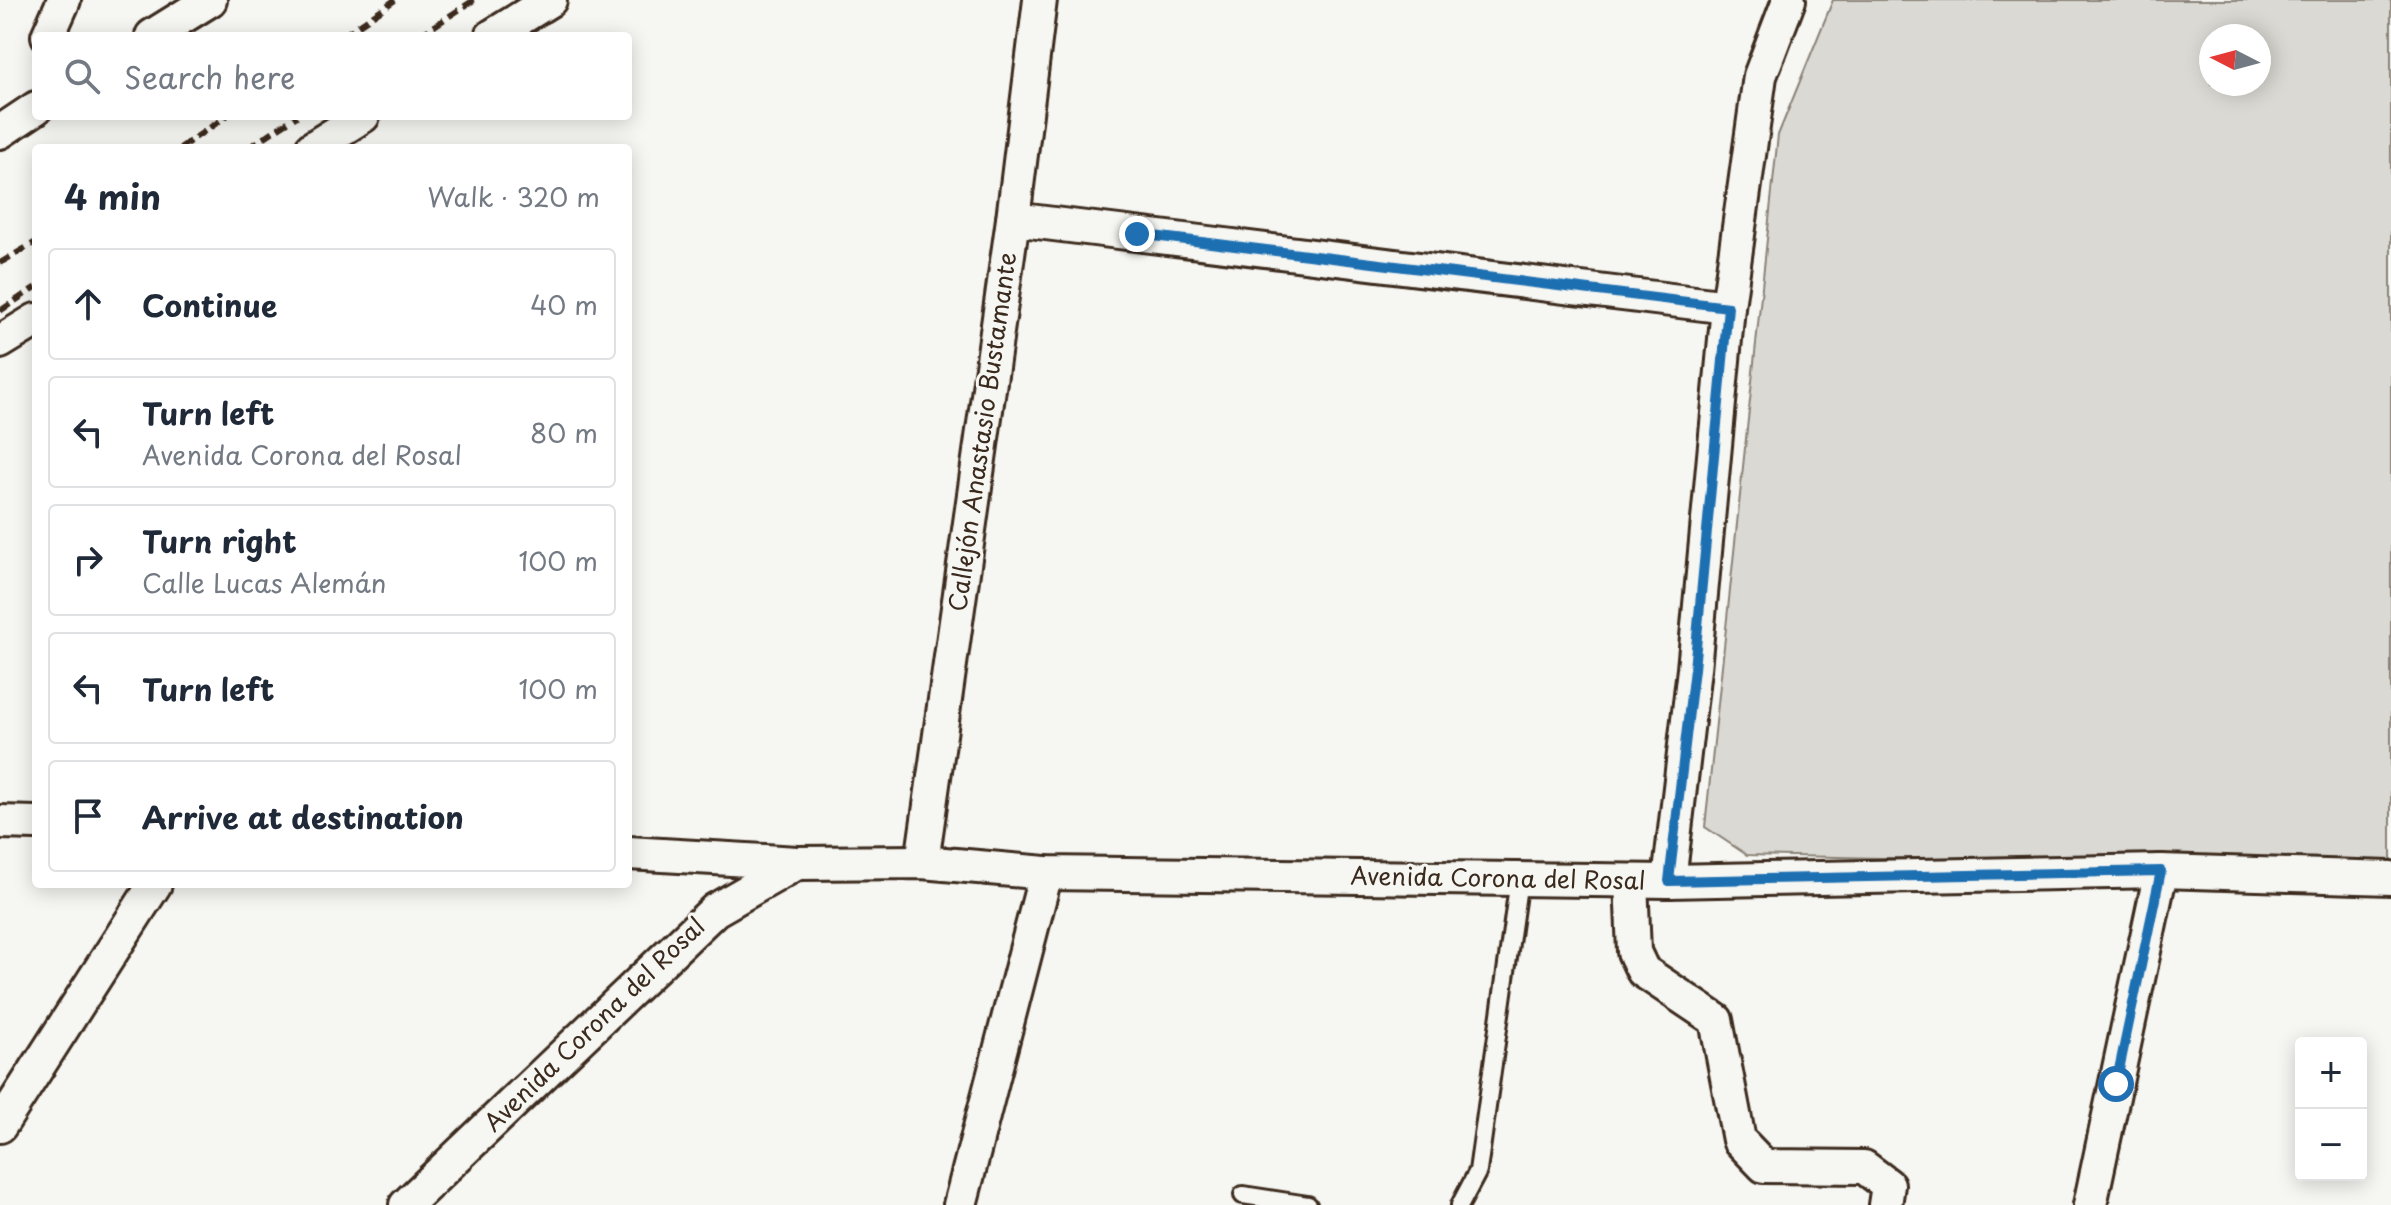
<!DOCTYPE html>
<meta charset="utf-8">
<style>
:root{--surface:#fff;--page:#f2f2f3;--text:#1f2937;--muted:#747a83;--line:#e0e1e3}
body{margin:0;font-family:"Playpen Sans",sans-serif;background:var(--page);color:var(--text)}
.controls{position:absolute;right:24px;bottom:24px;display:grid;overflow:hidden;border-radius:8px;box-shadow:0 4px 20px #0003}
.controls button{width:72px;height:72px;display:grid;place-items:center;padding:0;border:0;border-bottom:2px solid var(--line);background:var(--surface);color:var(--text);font:40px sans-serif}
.compass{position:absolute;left:2199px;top:24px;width:72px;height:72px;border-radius:50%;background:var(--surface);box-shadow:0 4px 20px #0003;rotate:276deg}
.stop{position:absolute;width:24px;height:24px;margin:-18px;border:6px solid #1f6fb2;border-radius:50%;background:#fff}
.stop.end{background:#1f6fb2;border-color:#fff;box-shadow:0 2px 8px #0008}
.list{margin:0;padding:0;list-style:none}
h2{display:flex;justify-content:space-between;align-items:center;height:104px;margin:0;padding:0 32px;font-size:34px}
h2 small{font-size:26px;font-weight:400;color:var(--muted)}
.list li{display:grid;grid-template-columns:52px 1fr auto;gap:24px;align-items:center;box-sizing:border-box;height:112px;margin:0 16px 16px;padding:0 16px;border:2px solid var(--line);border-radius:8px}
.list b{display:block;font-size:30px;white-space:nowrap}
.list p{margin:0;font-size:26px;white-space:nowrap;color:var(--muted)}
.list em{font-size:26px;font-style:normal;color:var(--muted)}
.icon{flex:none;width:44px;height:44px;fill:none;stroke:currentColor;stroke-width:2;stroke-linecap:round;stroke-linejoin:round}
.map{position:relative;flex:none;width:2391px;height:1205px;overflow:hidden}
.search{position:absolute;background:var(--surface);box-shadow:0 4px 20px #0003;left:32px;top:32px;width:600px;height:88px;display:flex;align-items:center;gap:20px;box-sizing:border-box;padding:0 28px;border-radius:8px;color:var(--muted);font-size:30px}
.panel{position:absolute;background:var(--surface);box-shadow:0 4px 20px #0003;left:32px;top:144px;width:600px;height:744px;border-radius:8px}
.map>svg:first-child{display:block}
</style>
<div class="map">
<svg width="2391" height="1205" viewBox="0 0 2391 1205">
<rect width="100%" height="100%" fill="#f6f6f2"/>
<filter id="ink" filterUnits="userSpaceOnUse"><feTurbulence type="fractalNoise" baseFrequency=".0125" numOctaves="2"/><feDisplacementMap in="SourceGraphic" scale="16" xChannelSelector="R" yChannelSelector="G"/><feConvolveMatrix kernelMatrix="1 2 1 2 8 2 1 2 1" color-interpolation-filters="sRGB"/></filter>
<g filter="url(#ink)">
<path fill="#dad9d3" stroke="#8a8278" stroke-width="2" fill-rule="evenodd" d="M1833 0H2391V860L2157 864 1747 855 1705 827 1778 135ZM2211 36H2259V84H2211Z"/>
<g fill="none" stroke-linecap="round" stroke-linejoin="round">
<defs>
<g id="lane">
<polyline points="1243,1195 1308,1205"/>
<polyline points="1460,1205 1478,1171 1519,879"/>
</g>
<g id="street">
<polyline points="48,36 64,0"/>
<polyline points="152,36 210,0"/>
<polyline points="492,36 550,0"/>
<polyline points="0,132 36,108"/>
<polyline points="312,148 363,116"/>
<polyline points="1013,219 1728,307"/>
<polyline points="0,342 36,320"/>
<polyline points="0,822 36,823"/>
<polyline points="628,853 797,863 922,862 1046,873 1669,881 2161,871 2391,878"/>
<polyline points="922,862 1013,219 1040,0"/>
<polyline points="1631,881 1634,952 1643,971 1716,1020 1739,1140 1764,1166 1864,1167 1888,1185 1885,1205"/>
<polyline points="1669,881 1694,669 1728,307 1760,76 1789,0"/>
<polyline points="0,1126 155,884"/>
<polyline points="406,1205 715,910 797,863"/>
<polyline points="960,1205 1046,873"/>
<polyline points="2090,1205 2161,871"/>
</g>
</defs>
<use href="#lane" stroke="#3b2a1e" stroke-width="22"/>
<use href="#street" stroke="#3b2a1e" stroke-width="38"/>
<use href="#lane" stroke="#f6f6f2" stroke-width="16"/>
<use href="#street" stroke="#f6f6f2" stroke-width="32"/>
<g stroke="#3b2a1e" stroke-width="6" stroke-dasharray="12 6" stroke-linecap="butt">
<polyline points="343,36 395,0"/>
<polyline points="419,36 474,0"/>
<polyline points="180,148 227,116"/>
<polyline points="248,148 297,116"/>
<polyline points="0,263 36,242"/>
<polyline points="0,311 36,287"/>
</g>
</g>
</g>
<g fill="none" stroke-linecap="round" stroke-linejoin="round" filter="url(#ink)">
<polyline stroke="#1f6fb2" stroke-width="10" points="1137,234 1728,307 1694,669 1669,881 2161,871 2116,1084"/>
</g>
<g text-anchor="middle" stroke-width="6" stroke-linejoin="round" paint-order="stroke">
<g font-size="24" fill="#3b2a1e" stroke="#f6f6f2">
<text transform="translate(983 432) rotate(-82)" y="8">Callejón Anastasio Bustamante</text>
<text transform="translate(1498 879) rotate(1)" y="8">Avenida Corona del Rosal</text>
<text transform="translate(595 1025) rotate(-44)" y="8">Avenida Corona del Rosal</text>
</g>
</g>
</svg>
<div class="controls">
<button>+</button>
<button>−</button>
</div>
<svg class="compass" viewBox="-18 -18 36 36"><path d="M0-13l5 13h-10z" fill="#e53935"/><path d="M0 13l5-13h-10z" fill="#747a83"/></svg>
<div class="stop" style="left:2116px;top:1084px"></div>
<div class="stop end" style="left:1137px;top:234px"></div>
<div class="search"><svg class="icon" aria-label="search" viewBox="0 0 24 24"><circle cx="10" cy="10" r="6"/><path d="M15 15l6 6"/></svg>Search here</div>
<section class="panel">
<h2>4 min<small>Walk · 320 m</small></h2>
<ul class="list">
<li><svg class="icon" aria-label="ahead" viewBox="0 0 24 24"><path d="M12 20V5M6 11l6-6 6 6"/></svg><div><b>Continue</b></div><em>40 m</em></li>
<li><svg class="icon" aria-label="left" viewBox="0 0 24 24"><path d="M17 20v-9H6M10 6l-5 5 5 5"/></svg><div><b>Turn left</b><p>Avenida Corona del Rosal</p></div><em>80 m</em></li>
<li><svg class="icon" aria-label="right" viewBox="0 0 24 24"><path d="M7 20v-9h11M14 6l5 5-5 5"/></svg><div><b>Turn right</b><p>Calle Lucas Alemán</p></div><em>100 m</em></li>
<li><svg class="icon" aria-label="left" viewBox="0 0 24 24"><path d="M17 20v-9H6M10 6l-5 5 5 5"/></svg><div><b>Turn left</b></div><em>100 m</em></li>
<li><svg class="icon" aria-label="arrive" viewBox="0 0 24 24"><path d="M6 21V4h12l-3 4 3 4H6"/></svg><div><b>Arrive at destination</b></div></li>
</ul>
</section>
</div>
